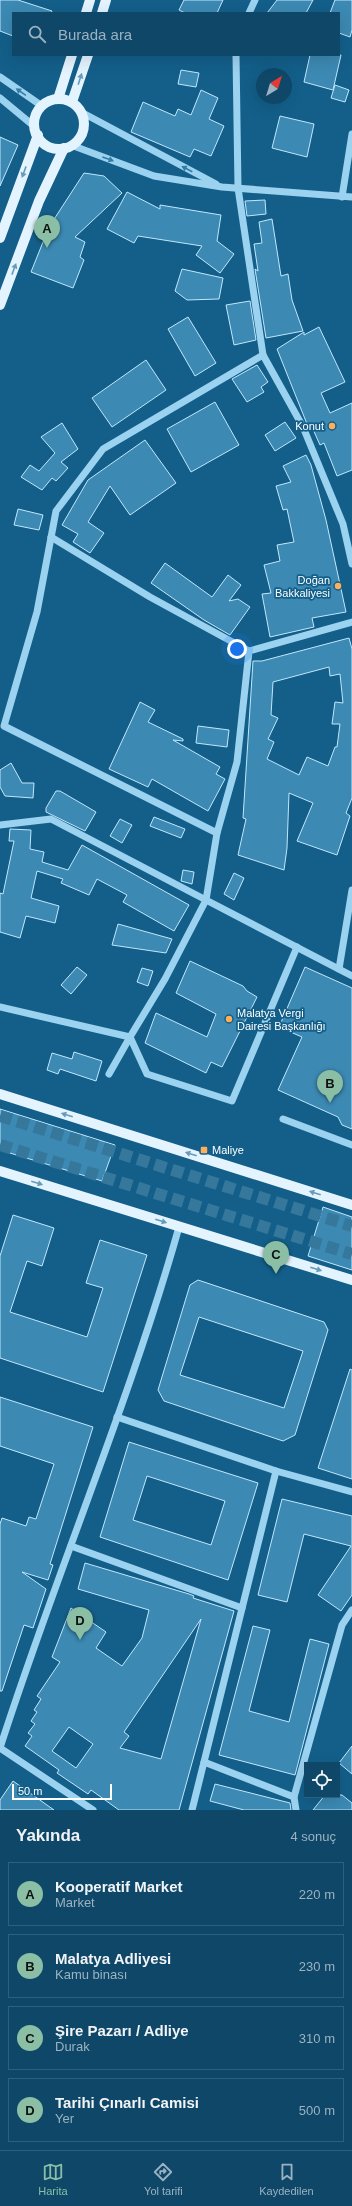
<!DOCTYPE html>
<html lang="tr">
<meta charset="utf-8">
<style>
:root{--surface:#0e4768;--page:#174e6e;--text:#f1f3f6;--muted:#9bb2c0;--line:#2e5f7c;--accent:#8abfa5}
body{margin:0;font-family:Helvetica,sans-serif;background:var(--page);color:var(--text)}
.controls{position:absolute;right:12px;bottom:12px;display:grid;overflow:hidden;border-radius:0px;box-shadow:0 4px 16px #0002}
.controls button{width:36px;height:36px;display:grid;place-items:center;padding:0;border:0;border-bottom:1px solid var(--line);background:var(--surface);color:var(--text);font:20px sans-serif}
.compass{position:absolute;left:256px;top:68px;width:36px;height:36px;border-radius:50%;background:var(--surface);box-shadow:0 4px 16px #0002;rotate:38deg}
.scale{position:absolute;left:12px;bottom:10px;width:100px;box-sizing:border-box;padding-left:4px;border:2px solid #fff;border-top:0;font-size:11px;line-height:14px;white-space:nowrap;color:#fff;-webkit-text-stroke:3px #135f8a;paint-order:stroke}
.you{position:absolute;left:237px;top:649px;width:14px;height:14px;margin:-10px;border:3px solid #fff;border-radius:50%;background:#1a73e8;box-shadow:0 0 0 6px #1a73e833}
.badge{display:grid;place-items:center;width:26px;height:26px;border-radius:50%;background:var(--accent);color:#111;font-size:13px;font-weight:700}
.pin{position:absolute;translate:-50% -33px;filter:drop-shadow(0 1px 2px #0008)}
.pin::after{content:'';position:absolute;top:21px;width:14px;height:12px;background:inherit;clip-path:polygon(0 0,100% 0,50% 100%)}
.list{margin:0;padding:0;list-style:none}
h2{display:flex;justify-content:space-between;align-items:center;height:52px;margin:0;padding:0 16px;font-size:17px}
h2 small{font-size:13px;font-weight:400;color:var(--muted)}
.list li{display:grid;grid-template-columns:26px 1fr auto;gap:12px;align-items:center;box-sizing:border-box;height:64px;margin:0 8px 8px;padding:0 8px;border:1px solid var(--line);border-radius:0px}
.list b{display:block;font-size:15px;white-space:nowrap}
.list p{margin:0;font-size:13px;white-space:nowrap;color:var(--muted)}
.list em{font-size:13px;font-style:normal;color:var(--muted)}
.icon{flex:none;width:22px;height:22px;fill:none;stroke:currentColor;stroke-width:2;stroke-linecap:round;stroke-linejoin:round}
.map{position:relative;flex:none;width:352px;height:1810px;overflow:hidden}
.search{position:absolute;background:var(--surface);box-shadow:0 4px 16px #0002;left:12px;right:12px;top:12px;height:44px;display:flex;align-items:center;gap:10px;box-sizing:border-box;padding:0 14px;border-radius:0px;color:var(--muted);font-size:15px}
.sheet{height:340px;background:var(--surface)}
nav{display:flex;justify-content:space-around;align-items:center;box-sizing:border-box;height:56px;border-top:1px solid var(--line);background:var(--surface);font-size:11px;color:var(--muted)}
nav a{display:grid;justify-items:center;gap:2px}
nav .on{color:var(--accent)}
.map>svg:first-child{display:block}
</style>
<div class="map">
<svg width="352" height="1810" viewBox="0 0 352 1810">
<rect width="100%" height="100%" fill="#135f8a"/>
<g fill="#3c89b3" stroke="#c1e7fc" fill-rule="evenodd">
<polygon points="0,0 18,0 52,11 51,13 13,13 13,36 0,31"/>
<polygon points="184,0 223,0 217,13 185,13 179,10"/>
<polygon points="277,0 313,0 306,13 267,13"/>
<polygon points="335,0 352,0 352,30 350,37 339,33 339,13 330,13"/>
<polygon points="310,55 341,55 333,90 304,82"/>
<polygon points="181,70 199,73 196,87 178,84"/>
<polygon points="335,85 349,90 345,102 331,98"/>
<polygon points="201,90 218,98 209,119 224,126 211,156 194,149 190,157 131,132 143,102 175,116 178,109 191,115"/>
<polygon points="280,116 314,124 307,157 272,148"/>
<polygon points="0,137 18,145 0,186"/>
<polygon points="84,173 104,176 122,193 75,237 85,242 80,257 84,260 73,288 31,272 49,227"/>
<polygon points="127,192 160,209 160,205 221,215 217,241 234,254 220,273 196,255 202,246 138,236 134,243 107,229"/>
<polygon points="265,200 266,214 247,216 245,201"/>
<polygon points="272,219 281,276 288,274 292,300 303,331 266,338 255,269 258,271 254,244 262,243 259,222"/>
<polygon points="182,269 223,278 219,299 187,300 175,291"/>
<polygon points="250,301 256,340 234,345 226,305"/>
<polygon points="188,317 216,363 195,376 168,329"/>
<polygon points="319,327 345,382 321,393 330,413 352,403 352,470 337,476 324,443 320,445 312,427 309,429 277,349 304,332 304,335"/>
<polygon points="146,360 166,390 112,427 92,398"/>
<polygon points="257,365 268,382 261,387 264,392 247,402 232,379"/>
<polygon points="215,402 239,445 191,472 167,429"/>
<polygon points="285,422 296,438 275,451 265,435"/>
<polygon points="62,423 78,449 61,462 68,468 56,481 52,478 42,490 21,477 30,465 39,471 55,453 41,437"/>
<polygon points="145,440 176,483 130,515 110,486 88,522 104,533 90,553 73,542 78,534 62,525 88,480"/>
<polygon points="306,455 311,465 326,520 346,612 312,618 314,627 270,637 262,594 271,593 264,565 280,561 277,545 294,542 287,509 283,510 276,486 291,482 283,466"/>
<polygon points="18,509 43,515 39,530 14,525"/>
<polygon points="165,563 212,597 228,575 241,585 229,601 238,599 250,607 230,635 204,620 151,583"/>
<path d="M349 638 352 649V798L346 813 350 816 337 855 297 841 313 803 289 793 287 848 284 870 238 855 246 819 243 818 253 661H262ZM329 667 330 676 340 674 343 703 335 702 332 724H340L337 747H335L328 766 307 757 299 775 267 759 274 742 268 739 278 718 271 715 273 682Z"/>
<polygon points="140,702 155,710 148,722 183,739 183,741 173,740 220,767 216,774 225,779 208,811 152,779 148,787 109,769"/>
<polygon points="198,726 229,730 227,747 196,743"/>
<polygon points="11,763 22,783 34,783 33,798 5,796 0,787 0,770"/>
<polygon points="56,791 60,791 96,812 85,831 46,812 46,808"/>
<polygon points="154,817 185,829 181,838 150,826"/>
<polygon points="120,819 132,825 122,843 110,836"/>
<polygon points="10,829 31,830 30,849 44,852 42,862 68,870 82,845 189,905 174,931 123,902 127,895 97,879 89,895 61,883 63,879 37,871 31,898 59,906 55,923 26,916 20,938 0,932 0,893 3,894 14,841 9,841"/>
<polygon points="183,870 194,872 192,884 181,881"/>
<polygon points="234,873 244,878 234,900 224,894"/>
<polygon points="118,924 172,939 166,953 112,945"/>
<polygon points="190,961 243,986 247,991 257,997 222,1067 211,1062 206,1073 145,1043 156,1013 207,1037 216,1014 176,993"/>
<polygon points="77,967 87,975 71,994 61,985"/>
<polygon points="305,967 352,988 352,1129 342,1125 338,1117 278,1090 302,1037 279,1027"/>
<polygon points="142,968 153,971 148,986 137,982"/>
<polygon points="74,1052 102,1061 96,1081 60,1069 58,1074 47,1070 52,1053 72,1059"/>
<polygon points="0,1109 115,1145 102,1181 0,1150"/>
<polygon points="323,1207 352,1217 352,1270 308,1256"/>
<polygon points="13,1215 54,1228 42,1266 27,1261 10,1312 87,1337 103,1288 86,1283 100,1240 147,1255 103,1392 0,1358 0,1256"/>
<path d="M198 1280 324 1322 328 1330 295 1435 283 1441 164 1401 158 1390 190 1285ZM199 1317 303 1351 284 1408 180 1375Z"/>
<polygon points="350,1369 352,1370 352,1479 318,1468"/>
<polygon points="0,1397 93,1427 50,1564 53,1565 48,1580 22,1572 46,1589 33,1628 24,1625 2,1691 0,1691 0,1524 2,1518 26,1526 29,1517 36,1519 54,1464 0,1446"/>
<path d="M129 1442 258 1483 228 1580 100 1537ZM147 1476 225 1501 211 1545 133 1520Z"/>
<polygon points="282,1499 352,1516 352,1595 341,1611 318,1595 351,1546 304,1534 287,1602 258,1595"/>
<path d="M85 1563 189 1594 194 1596 193 1598 234 1611 179 1810H119L91 1790 88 1794 57 1773 59 1770 25 1746 32 1736 28 1733 35 1724 31 1721 37 1712 34 1710 41 1699 37 1696 60 1662 52 1657 71 1608 106 1632 96 1648 122 1666 142 1638 149 1610 78 1589ZM201 1619 161 1759 120 1748 129 1736 124 1732ZM69 1727 93 1744 76 1768 52 1751Z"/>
<polygon points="253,1626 270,1630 249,1711 289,1722 310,1639 329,1644 295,1775 219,1755"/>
<polygon points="352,1746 352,1774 339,1763"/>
<polygon points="13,1781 54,1810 0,1810 0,1800"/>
<polygon points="215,1784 290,1803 291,1810 244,1810 210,1801"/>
<polygon points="325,1795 342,1795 352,1803 352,1810 313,1810"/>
</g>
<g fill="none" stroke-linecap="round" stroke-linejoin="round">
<g stroke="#36779c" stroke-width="12" stroke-dasharray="12 6" stroke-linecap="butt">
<polyline points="0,1116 352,1226"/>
<polyline points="0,1145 352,1254"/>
</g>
<g stroke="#9bd2f0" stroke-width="7">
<polyline points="249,13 255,0"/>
<polyline points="236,55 238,188 263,355 103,449 56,511 37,612 4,726 217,833 206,900 352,976"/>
<polyline points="0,77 42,106"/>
<polyline points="0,98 35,127"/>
<polyline points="81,112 216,184"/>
<polyline points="71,145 154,176 222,187 352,197"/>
<polyline points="342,197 352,134"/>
<polyline points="263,355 303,427 343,524 352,564"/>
<polyline points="51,537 150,597 249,651"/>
<polyline points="0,825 51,819 206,900 165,979 130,1037 0,1007"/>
<polyline points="217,833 237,762 249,651 352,622"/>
<polyline points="339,969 352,890"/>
<polyline points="130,1037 147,1074 232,1101 297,947"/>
<polyline points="109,1074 130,1037"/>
<polyline points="283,1119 352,1145"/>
<polyline points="117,1417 276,1471 352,1492"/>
<polyline points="276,1471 204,1762 294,1797"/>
<polyline points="71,1546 242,1608"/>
<path d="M0 1748C56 1573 129 1404 179 1227"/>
<polyline points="0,1748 93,1810"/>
<polyline points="192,1810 204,1762"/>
<polyline points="296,1810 294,1797 342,1625 352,1610"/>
</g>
<g stroke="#e4f4ff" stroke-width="10">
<polyline points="86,13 90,0"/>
<polyline points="102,13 106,0"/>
<polyline points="58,99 72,55"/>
<circle cx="59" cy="124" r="25"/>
<polyline points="72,102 88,55"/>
<polyline points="0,238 38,135"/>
<polyline points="0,305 39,201 64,148"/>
<polyline points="0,1094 352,1205"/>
<polyline points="0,1171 352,1280"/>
</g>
</g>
<defs><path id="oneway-solid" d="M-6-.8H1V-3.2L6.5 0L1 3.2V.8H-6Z"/></defs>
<g fill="#679bb9">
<use href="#oneway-solid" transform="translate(80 79) rotate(-72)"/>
<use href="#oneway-solid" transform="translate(24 172) rotate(110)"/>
<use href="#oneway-solid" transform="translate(14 269) rotate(-70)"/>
<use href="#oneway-solid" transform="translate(67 1115) rotate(-163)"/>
<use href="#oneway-solid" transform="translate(191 1154) rotate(-163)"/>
<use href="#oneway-solid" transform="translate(37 1183) rotate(17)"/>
<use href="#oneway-solid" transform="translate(315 1193) rotate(-163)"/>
<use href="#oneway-solid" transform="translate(161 1221) rotate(17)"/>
<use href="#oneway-solid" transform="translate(316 1269) rotate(18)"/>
</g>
<g fill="#357ca4">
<use href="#oneway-solid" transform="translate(21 92) rotate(-145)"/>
<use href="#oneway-solid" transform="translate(108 159) rotate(20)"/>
<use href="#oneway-solid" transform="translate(187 169) rotate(-152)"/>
</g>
<g fill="#ffaf5a" stroke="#135f8a" stroke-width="1.5">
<circle cx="332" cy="426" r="4"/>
<circle cx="338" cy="586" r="4"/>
<circle cx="229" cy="1019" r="4"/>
<rect x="200" y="1146" width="8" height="8" rx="2"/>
</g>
<g text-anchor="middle" stroke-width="3.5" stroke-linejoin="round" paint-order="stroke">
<g font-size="11" fill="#fff" stroke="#135f8a" text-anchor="end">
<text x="324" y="430">Konut</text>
<text x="330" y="584">Doğan<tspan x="330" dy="13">Bakkaliyesi</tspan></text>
<text x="237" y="1017" text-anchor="start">Malatya Vergi<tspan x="237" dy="13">Dairesi Başkanlığı</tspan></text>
<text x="212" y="1154" text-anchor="start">Maliye</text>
</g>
</g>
</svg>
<div class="controls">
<button><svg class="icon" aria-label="locate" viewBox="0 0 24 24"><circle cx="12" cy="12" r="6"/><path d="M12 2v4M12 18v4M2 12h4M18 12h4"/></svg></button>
</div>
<svg class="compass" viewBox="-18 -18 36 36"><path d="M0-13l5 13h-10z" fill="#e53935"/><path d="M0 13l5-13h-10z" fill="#9bb2c0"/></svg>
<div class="scale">50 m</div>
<div class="you"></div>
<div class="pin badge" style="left:47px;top:248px">A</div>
<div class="pin badge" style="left:330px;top:1103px">B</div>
<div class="pin badge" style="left:276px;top:1274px">C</div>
<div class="pin badge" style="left:80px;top:1640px">D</div>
<div class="search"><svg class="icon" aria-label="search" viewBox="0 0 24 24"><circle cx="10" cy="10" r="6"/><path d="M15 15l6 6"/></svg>Burada ara</div>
</div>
<section class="sheet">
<h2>Yakında<small>4 sonuç</small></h2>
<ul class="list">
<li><span class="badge">A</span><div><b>Kooperatif Market</b><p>Market</p></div><em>220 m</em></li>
<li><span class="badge">B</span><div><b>Malatya Adliyesi</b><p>Kamu binası</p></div><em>230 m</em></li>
<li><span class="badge">C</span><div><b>Şire Pazarı / Adliye</b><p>Durak</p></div><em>310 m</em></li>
<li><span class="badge">D</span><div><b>Tarihi Çınarlı Camisi</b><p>Yer</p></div><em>500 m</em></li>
</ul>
</section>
<nav>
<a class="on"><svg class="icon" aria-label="map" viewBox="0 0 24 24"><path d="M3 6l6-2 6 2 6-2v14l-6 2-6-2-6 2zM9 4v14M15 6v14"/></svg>Harita</a>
<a><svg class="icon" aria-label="directions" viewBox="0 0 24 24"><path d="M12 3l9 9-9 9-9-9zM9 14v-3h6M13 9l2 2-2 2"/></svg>Yol tarifi</a>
<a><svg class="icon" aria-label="saved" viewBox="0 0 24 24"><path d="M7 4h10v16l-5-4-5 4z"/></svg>Kaydedilen</a>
</nav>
